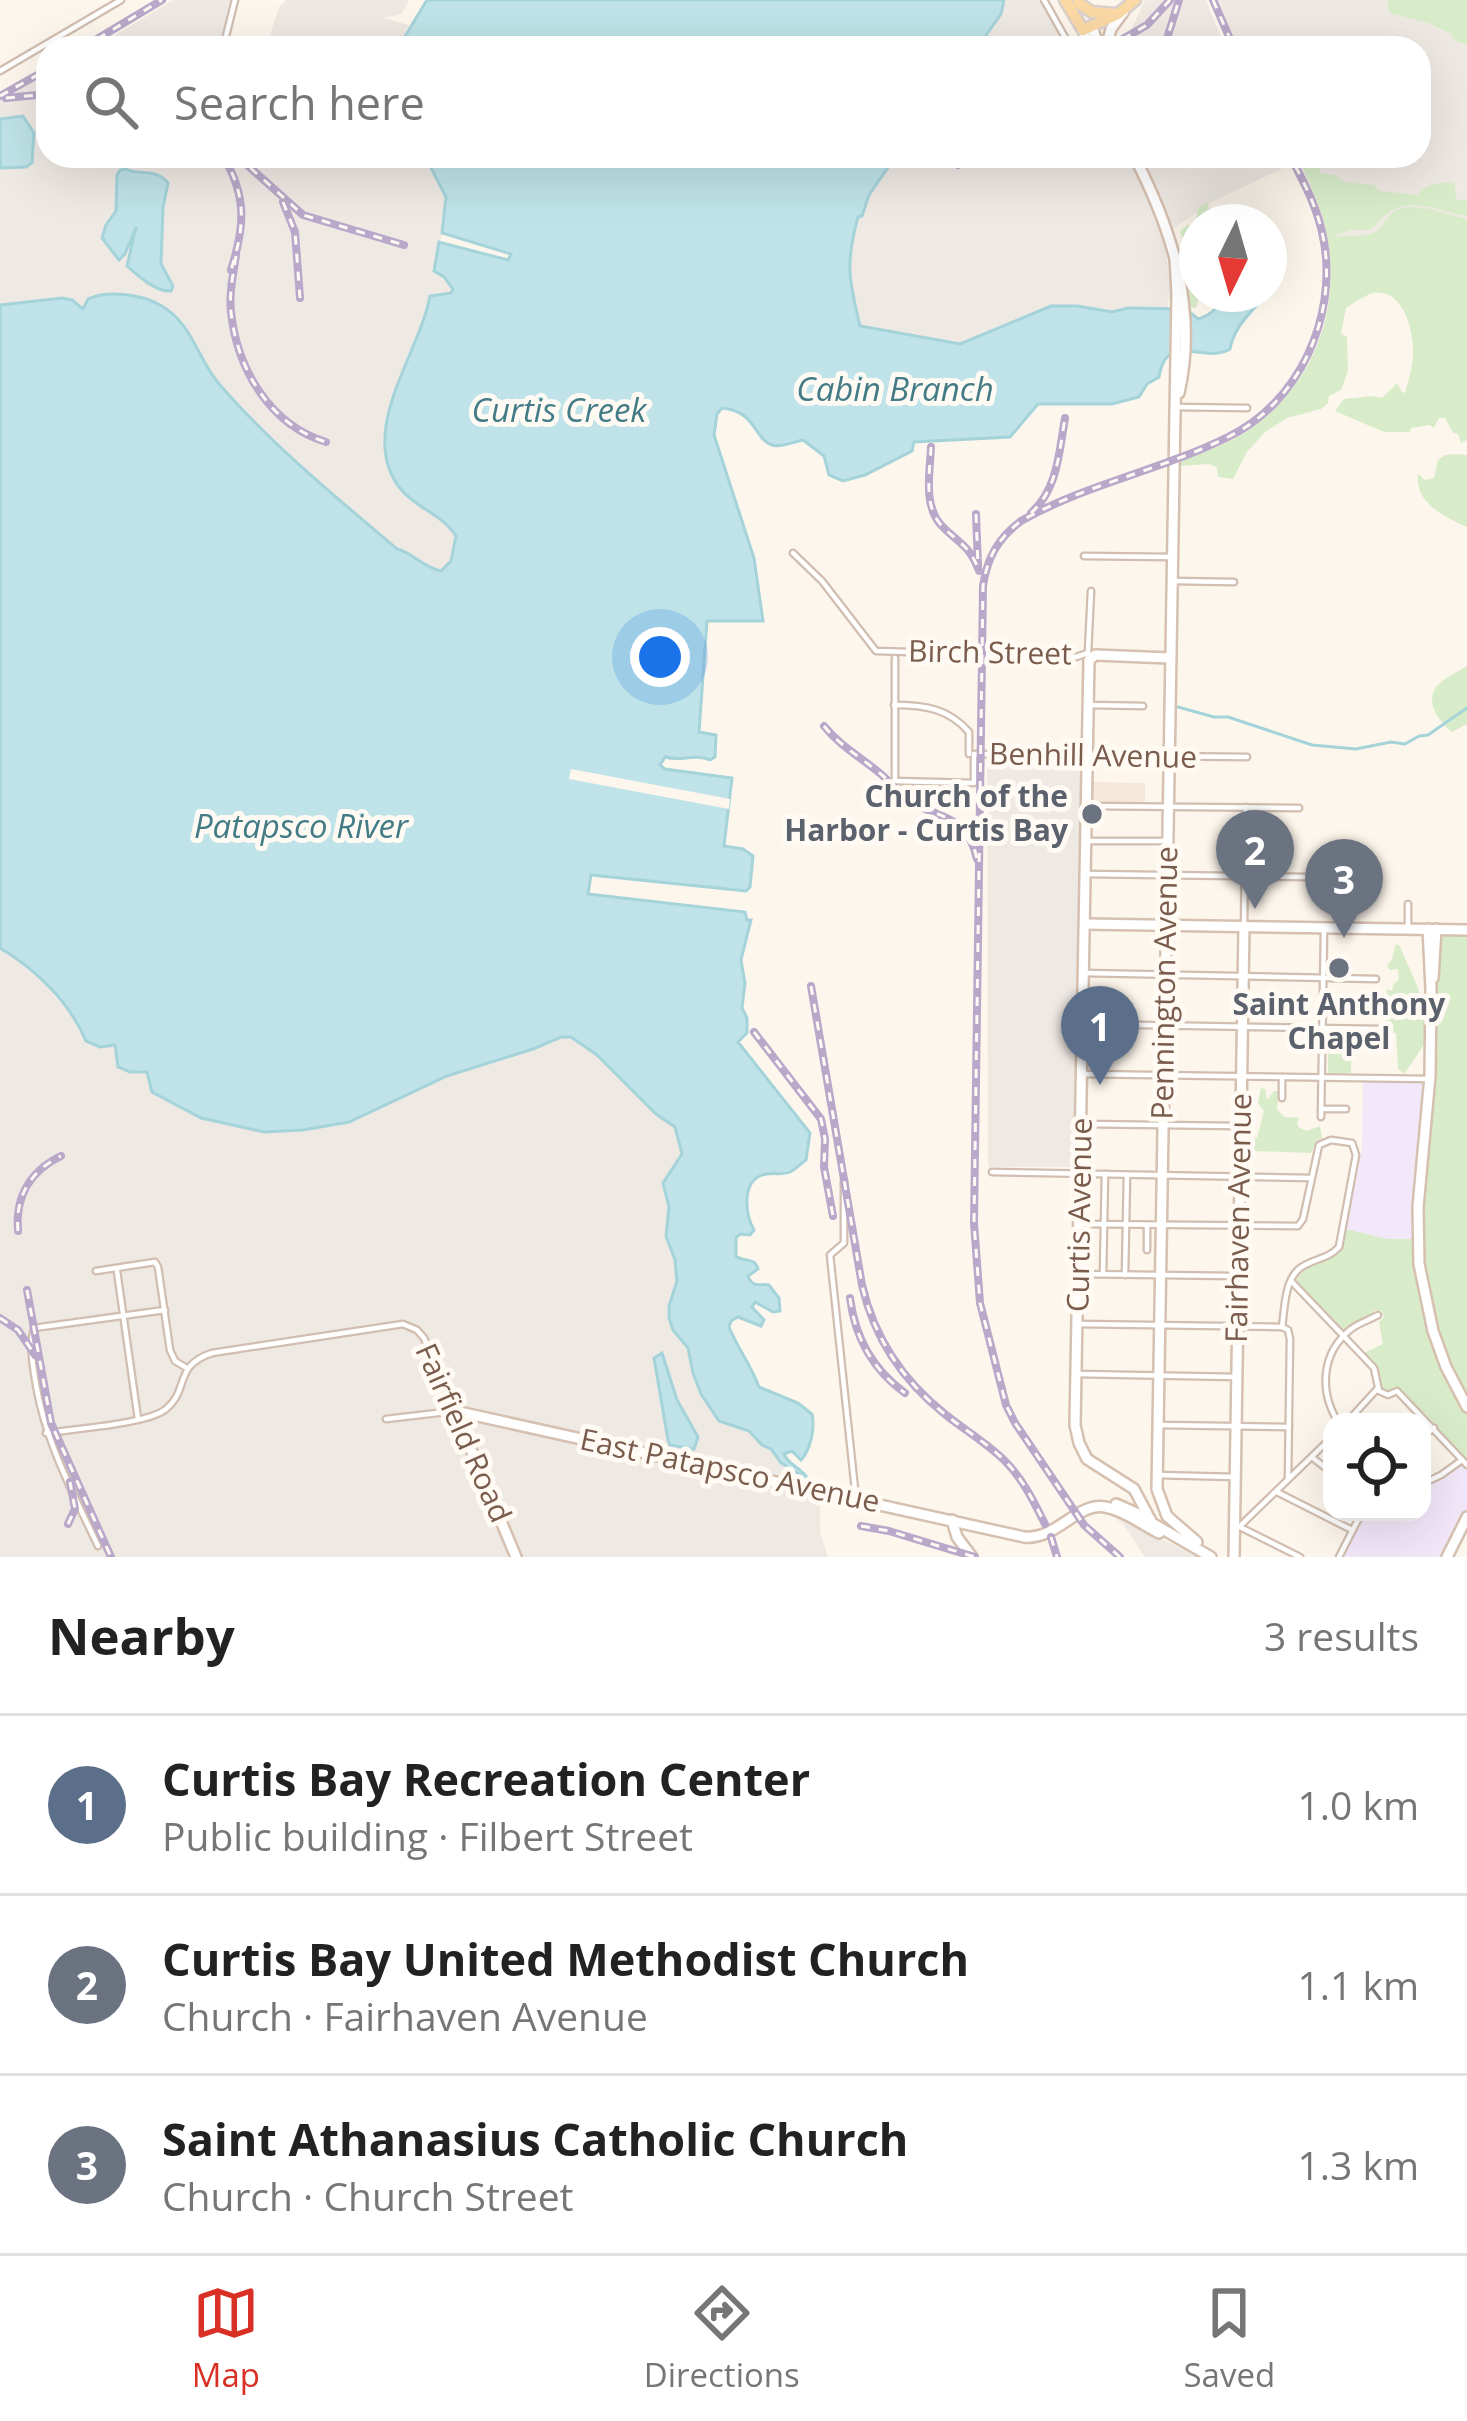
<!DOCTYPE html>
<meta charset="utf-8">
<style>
:root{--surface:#fff;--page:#f2f2f2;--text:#222;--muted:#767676;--line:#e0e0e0;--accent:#d93025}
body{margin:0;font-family:"Open Sans",sans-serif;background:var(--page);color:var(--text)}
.controls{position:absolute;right:36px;bottom:36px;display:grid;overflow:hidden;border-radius:24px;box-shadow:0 12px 48px #0002}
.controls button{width:108px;height:108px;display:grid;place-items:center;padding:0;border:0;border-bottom:3px solid var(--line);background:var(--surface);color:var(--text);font:60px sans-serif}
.compass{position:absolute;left:1179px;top:204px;width:108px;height:108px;border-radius:50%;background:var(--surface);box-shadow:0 12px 48px #0002;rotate:185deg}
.you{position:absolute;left:660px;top:657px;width:42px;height:42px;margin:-30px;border:9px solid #fff;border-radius:50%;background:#1a73e8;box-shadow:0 0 0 18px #1a73e833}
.badge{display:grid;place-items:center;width:78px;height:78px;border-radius:50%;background:var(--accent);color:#fff;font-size:39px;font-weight:700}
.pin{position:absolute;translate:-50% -99px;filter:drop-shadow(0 3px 6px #0008)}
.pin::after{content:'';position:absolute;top:63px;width:42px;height:36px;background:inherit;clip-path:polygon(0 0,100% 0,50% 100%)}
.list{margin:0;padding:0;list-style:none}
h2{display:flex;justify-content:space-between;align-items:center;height:156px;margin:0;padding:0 48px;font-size:51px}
h2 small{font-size:39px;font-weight:400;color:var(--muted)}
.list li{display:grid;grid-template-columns:78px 1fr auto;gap:36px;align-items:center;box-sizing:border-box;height:180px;padding:0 48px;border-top:3px solid var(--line)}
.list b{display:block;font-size:45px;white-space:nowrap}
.list p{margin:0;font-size:39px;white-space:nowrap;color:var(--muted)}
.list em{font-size:39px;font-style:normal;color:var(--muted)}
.icon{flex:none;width:66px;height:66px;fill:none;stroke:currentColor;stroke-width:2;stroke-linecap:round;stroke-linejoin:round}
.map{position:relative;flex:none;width:1467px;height:1557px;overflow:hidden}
.search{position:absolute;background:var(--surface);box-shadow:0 12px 48px #0002;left:36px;right:36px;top:36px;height:132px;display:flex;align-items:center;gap:30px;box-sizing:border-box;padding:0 42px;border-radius:36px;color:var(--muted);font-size:45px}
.sheet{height:696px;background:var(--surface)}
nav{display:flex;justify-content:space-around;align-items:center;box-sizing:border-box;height:168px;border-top:3px solid var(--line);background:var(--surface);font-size:33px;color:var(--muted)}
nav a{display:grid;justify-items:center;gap:6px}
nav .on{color:var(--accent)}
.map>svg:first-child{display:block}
</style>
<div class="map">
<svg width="1467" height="1557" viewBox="0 0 1467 1557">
<rect width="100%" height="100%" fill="#fdf6ec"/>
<polygon fill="#f5e8da" points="1091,782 1145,783 1145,802 1091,802"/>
<g fill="#efe9e4">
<polygon points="173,0 230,0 219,48 94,48"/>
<polygon points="286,0 409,0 402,14 383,18 409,25 398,48 266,48 279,7"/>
<polygon points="1004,0 1039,0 1066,48 977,48 1001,14"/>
<polygon points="1145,0 1206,0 1225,48 1123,48"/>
<polygon points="1216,0 1467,0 1467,223 1333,243 1328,250 1316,200 1296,162 1214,201 1171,230 1140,156 1419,156 1419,48 1236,48"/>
<polygon points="48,74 48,156 425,156 446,197 442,233 434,271 453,289 452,293 430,309 409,354 388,416 456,536 454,553 447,567 441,571 429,568 406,552 398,550 311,476 256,425 219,385 182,320 160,305 110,294 101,294 84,310 75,303 54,297 0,304 0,101"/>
<polygon points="896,156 1127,156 1154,204 1165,242 1171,293 1167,308 1128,308 1112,312 1077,306 960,344 860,327 851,287 850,247 859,217 862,216 869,195"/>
<polygon points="987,760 1082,762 1075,1167 988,1167"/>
<polygon points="0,948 32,969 82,1029 115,1045 130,1072 147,1071 150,1076 236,1125 255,1131 303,1130 342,1125 447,1076 533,1049 561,1037 571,1037 597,1055 636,1092 651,1110 671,1123 679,1135 682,1154 671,1169 666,1227 675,1260 677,1281 669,1306 669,1318 673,1330 688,1347 693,1373 701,1394 719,1421 749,1430 757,1440 771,1449 781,1463 803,1476 806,1481 804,1493 820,1498 820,1532 828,1557 0,1557"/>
<polygon points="1113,1518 1149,1533 1198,1557 1145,1557 1124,1525"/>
</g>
<g fill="#f3e8fa">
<polygon points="1363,1081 1424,1082 1413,1198 1412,1240 1388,1239 1346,1229 1362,1147"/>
<polygon points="1463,1464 1467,1469 1467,1508 1443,1557 1343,1557 1366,1512 1422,1512 1422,1486"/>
</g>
<g fill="#d8ecc9">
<polygon points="1387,0 1467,0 1467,45 1453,40 1452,34 1428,23 1390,13"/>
<path d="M1313 157H1318L1320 173 1335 175 1344 182 1374 185 1379 191 1417 195C1427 185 1439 180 1455 184L1456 199 1467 201V216C1443 212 1415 197 1391 211 1383 215 1377 225 1369 230H1352L1330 237C1345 235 1366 239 1378 230 1385 224 1390 212 1399 209 1421 202 1446 215 1467 219V440L1461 443 1458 434 1453 433 1445 418H1439L1434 428 1429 425 1411 428 1410 432H1384L1335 411 1344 399 1371 396 1382 398 1397 383 1402 392 1405 393C1409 380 1413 366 1413 353 1414 331 1403 288 1373 293 1365 295 1353 304 1346 308L1341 333 1347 337 1348 371 1341 390 1329 396 1328 403 1321 409 1287 418 1265 432 1247 452 1233 479 1218 477 1217 467 1208 464 1180 466 1179 462C1200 454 1220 447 1239 436 1309 394 1342 317 1327 236 1323 212 1312 188 1302 166Z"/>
<polygon points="1207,203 1215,222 1197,222 1197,294 1200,294 1196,308 1187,307 1186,282 1190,278 1190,254 1180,232 1187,225 1195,226 1198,208"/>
<path d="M1456 454 1467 455V527C1443 516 1415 503 1418 474L1425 480 1434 478 1438 460 1445 455Z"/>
<path d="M1467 666V724L1452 732C1437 720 1422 698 1441 682 1449 675 1459 672 1467 666Z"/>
<path d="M1440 933 1467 934V1463L1397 1387 1389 1392 1380 1386 1378 1372 1362 1354 1383 1344 1379 1322 1384 1317 1382 1311 1374 1310 1370 1317 1343 1332 1295 1282C1314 1250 1336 1278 1346 1229L1388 1239H1421C1423 1192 1430 1147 1433 1100 1436 1044 1435 989 1440 933Z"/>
<path d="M1396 944 1400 946C1409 971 1435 1013 1425 1041 1421 1051 1410 1065 1404 1074L1398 1069 1396 1033H1380L1386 1023 1387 989 1392 991 1393 985 1399 979 1398 969 1390 970 1387 966 1392 959Z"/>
<polygon points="1328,1033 1352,1034 1351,1073 1328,1073"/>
<polygon points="1261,1088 1265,1089 1267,1100 1274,1091 1279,1091 1277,1109 1284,1117 1300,1118 1297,1122 1298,1127 1307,1131 1320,1126 1322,1138 1317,1140 1311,1153 1253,1151 1246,1148 1248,1140 1257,1138 1264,1111 1258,1103"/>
</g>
<g fill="#bfe3e8" stroke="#a5d3da" stroke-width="3">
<polygon points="427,0 1004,0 1001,14 977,48 398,48"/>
<polygon points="23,116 34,133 32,163 26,167 0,168 0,119"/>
<path d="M425 156H896L869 195 862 216 858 217C845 263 849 281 860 326L960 344 1051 306H1077L1112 312 1128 308 1186 309 1198 319C1211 315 1219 308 1222 294H1266C1252 312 1234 326 1230 349 1203 365 1167 329 1159 377L1147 384 1139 397 1112 404H1038L1010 437 914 442 912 451 865 475 843 481 829 475 824 456 803 440C794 442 779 448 772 445 754 439 756 411 722 408L717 414 714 435 754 558 763 621H707L699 732 716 735 715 757 710 760C694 753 681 762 665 757L660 765 665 769 732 778 724 846 743 849 753 856 750 887 746 891 591 875 588 894 745 912 747 920H751L741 960 745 983 742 1008 747 1018V1033L738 1042 810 1133 806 1160C800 1164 796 1169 790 1172 781 1176 769 1171 760 1176 741 1185 746 1216 754 1230L750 1235 740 1234 736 1238V1256C744 1263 754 1256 758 1269L748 1276C753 1289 760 1283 769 1285L779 1298 780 1311 773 1312 755 1302 752 1307 764 1320 761 1326 738 1317 731 1321 729 1327C738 1349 751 1365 759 1387L798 1403 812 1414C815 1428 811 1449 801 1460L792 1451 784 1454C787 1464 802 1468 809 1480L806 1481 802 1476 781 1463 771 1449 762 1445 749 1431 719 1421 701 1394 693 1373 688 1348 673 1330 669 1318V1306L677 1281 675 1260 666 1236 669 1207 663 1183 682 1154 675 1127 656 1114 597 1055 571 1037H561L533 1049 447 1076 349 1122 303 1130 264 1132 201 1118 152 1092 147 1072H130L118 1067 115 1045 100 1047 86 1041C70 1003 36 969 0 948V305L62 298 72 300 83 309 88 299C107 290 141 294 160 305 193 323 197 359 220 385 273 446 336 497 397 549 413 553 421 566 441 571L451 561 456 536C442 514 415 508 399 487 357 430 420 353 430 296L451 293 453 289 444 277 434 271 439 242 508 260 511 254 442 233 446 197Z"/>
<path d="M126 169C140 176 157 168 168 183L163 207 161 264 173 286 171 291C156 292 138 276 127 266L136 227 125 254 119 260 102 238 106 225 116 211 117 175 120 170Z"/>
<polygon points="662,1353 677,1400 698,1437 694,1449 670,1445 668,1440 654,1358"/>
</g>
<polygon fill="#fdf6ec" points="571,769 730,799 729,809 569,779"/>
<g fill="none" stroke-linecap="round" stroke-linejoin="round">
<polyline stroke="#a5d3da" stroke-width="3" points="1178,707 1214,717 1228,717 1312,745 1356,749 1391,742 1405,744 1419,736 1428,735 1467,708"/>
<defs>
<g id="street">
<polyline points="1044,0 1071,48"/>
<polyline points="223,48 235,0"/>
<polyline points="0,71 121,0"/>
<polyline points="1174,407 1247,408"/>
<polyline points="793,553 822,581 876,651 1076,657 1088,653"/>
<polyline points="1084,556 1172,557"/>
<polyline points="1171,581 1234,582"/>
<polyline points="1088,652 1091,591"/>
<polyline points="895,658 895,781 974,783 974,754 1247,757"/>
<path d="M894 705C924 705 948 708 969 732V754"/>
<polyline points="1088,705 1143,706"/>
<polyline points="1086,806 1299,808"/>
<polyline points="1089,841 1168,841"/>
<polyline points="1085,874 1306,877"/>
<polyline points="1408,904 1408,929"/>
<polyline points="1244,926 1246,807"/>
<polyline points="1084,973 1376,979"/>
<polyline points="1083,1024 1379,1029"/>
<polyline points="1082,1074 1430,1079"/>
<polyline points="1282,1098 1282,1077"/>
<polyline points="1321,1109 1346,1109"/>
<polyline points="1321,1117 1324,930"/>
<polyline points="1081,1124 1237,1126"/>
<polyline points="992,1172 1310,1178"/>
<polyline points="844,1181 844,1243 830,1255 856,1499"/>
<path d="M1082 1224 1298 1226 1303 1219 1319 1145 1331 1140 1352 1143 1356 1155 1339 1247C1329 1258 1318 1258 1305 1265 1284 1275 1285 1307 1282 1327L1288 1330 1290 1339 1288 1479"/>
<polyline points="1147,1250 1147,1226"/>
<polyline points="96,1271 155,1262 158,1267 170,1350 175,1361 185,1367"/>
<polyline points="117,1271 138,1419"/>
<polyline points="1079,1274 1235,1276"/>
<polyline points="1103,1274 1105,1174"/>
<polyline points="1125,1275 1127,1175"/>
<polyline points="1292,1282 1374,1368 1379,1391 1388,1395 1397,1391 1467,1465"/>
<polyline points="1078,1324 1282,1327"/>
<polyline points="1077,1374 1237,1377"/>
<path d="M1338 1422C1319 1391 1321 1353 1351 1329 1359 1323 1369 1320 1378 1315"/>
<polyline points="1347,1422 1378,1388"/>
<polyline points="1158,1425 1289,1427"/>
<path d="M46 1433C73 1429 148 1424 166 1409 190 1389 173 1366 212 1353L403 1324 417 1330 424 1338 455 1411 386 1419"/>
<polyline points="1422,1437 1434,1428"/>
<polyline points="1313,1458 1332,1473"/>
<polyline points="1157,1475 1235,1477"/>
<polyline points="1422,1484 1441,1475 1462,1460"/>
<polyline points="1277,1492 1352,1530"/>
<polyline points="1239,1527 1332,1437"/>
<polyline points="1240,1527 1300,1557"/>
<path d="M98 1546C73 1493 46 1443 36 1385 33 1366 29 1347 34 1328L165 1310"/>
<polyline points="1339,1557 1362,1512"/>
</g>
<g id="secondary">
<polyline points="1092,26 1099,48"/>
<polyline points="1083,30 1090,48"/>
<polyline points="1106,48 1111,29 1124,11"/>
<path d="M1134 156C1172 229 1198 310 1179 393"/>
<polyline points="1175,258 1177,294 1157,1489 1167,1516 1197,1542"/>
<polyline points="1170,658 1095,655 1089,660 1075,1425 1079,1443 1087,1459 1134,1489 1152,1523 1211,1557"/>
<polyline points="1085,924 1467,930"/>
<polyline points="1428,929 1431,989 1430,1076 1418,1207 1419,1264 1433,1331 1446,1367 1467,1407"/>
<polyline points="1433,978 1436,929"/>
<path d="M455 1411 1024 1537C1057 1540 1077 1502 1105 1507 1123 1510 1143 1525 1159 1533"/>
<polyline points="455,1411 516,1557"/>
<polyline points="1116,1504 1150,1519"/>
<polyline points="952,1520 957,1537 972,1557"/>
<polyline points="1234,1557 1244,926"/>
<polyline points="1447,1557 1467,1517"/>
</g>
<g id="primary">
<polyline points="1065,0 1083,30 1118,14 1135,0"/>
<polyline points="1078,3 1092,12 1115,14"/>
</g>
</defs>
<use href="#street" stroke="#d1beb0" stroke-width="9"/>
<use href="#secondary" stroke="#d6c0b0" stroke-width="14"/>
<use href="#primary" stroke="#dad1cd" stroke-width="15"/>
<use href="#street" stroke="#fff" stroke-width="4.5"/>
<use href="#secondary" stroke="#fff" stroke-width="9"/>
<use href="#primary" stroke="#fbd9a5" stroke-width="10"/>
<defs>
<g id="rail">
<polyline points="1213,0 1234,48"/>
<polyline points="82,48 162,0"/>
<polyline points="1107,48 1147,25 1170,0"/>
<polyline points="1164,48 1179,0"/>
<polyline points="0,96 48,69"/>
<polyline points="6,98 48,94"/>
<path d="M223 156C247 196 245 226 231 270"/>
<polyline points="237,156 303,215 404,245"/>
<polyline points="958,165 965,156"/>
<polyline points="283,202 295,232 300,298"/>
<path d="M236 256C233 275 229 293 231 312 237 369 270 425 326 442"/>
<path d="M931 447C930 472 923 505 941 525 958 543 970 545 979 571"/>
<path d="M1031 513C1058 489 1059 452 1065 418"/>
<polyline points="976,514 978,565"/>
<path d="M824 726C840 746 862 758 882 775 889 781 895 789 902 795 931 820 966 809 977 859"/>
<path d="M811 986 862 1285C874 1338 903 1381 946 1415 966 1431 987 1443 1005 1461 1023 1479 1034 1502 1045 1524"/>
<polyline points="754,1032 821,1119 825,1139 824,1167 833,1216"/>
<path d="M18 1231C15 1197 30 1171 61 1156"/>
<polyline points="27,1290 51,1423 111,1557"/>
<path d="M850 1298C855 1338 872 1369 905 1393"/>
<polyline points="0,1318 18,1330 35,1355"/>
<polyline points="68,1524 75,1509 70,1482"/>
<polyline points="861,1526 889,1531 975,1557"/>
<polyline points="1051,1537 1057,1557"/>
<path d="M1120 1557 1084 1525 1015 1423 1006 1405 980 1303 974 1223 983 586C987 558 998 538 1021 521 1086 484 1162 470 1228 437 1299 403 1337 318 1324 242 1319 211 1305 184 1290 156"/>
</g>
</defs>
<use href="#rail" stroke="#b9a8c9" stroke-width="8"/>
<use href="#rail" stroke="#fffaf3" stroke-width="3" stroke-dasharray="9" stroke-linecap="butt"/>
</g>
<g fill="#6b7280" stroke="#fffaf3" stroke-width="4.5">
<circle cx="1092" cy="814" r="12"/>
<circle cx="1339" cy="968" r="12"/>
</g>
<g text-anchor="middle" stroke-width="10" stroke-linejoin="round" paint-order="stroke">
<g font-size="30" fill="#7a5c4d" stroke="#fffaf3">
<text transform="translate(990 653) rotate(1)" y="10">Birch Street</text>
<text transform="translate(1093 756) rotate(1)" y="10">Benhill Avenue</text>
<text transform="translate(1165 983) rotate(-89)" y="10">Pennington Avenue</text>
<text transform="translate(1080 1215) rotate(-89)" y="10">Curtis Avenue</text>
<text transform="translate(1239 1218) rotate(-89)" y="10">Fairhaven Avenue</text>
<text transform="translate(463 1433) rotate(66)" y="10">Fairfield Road</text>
<text transform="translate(730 1471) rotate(12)" y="10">East Patapsco Avenue</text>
</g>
<g font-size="30" font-weight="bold" fill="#5b616d" stroke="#fffaf3" text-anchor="end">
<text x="1068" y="807">Church of the<tspan x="1068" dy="34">Harbor - Curtis Bay</tspan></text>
<text x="1339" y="1015" text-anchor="middle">Saint Anthony<tspan x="1339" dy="34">Chapel</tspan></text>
</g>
<g font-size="33" font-style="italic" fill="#437c86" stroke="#fffaf3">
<text x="895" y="401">Cabin Branch</text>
<text x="559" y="422">Curtis Creek</text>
<text x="301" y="838">Patapsco River</text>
</g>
</g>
</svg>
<div class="controls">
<button><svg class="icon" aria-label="locate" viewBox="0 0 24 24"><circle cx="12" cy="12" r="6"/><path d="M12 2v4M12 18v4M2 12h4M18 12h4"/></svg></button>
</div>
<svg class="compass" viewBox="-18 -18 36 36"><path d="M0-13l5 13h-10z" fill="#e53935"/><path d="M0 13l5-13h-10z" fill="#767676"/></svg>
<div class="you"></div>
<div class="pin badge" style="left:1100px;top:1085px;background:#5c6f8a">1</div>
<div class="pin badge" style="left:1255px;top:909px;background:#6b7280">2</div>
<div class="pin badge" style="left:1344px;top:938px;background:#6b7280">3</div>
<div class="search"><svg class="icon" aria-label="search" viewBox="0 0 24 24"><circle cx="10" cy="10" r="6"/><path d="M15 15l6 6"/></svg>Search here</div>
</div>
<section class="sheet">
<h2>Nearby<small>3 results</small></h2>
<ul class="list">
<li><span class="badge" style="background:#5c6f8a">1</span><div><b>Curtis Bay Recreation Center</b><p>Public building · Filbert Street</p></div><em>1.0 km</em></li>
<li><span class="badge" style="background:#6b7280">2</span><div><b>Curtis Bay United Methodist Church</b><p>Church · Fairhaven Avenue</p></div><em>1.1 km</em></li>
<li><span class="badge" style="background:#6b7280">3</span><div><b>Saint Athanasius Catholic Church</b><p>Church · Church Street</p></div><em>1.3 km</em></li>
</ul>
</section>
<nav>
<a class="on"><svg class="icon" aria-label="map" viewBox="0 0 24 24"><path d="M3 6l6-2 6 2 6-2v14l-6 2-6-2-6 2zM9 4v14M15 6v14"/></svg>Map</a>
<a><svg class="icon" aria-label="directions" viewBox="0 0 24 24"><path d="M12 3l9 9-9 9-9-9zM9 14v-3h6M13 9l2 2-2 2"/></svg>Directions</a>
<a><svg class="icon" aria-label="saved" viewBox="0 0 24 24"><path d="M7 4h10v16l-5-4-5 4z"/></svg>Saved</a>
</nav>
